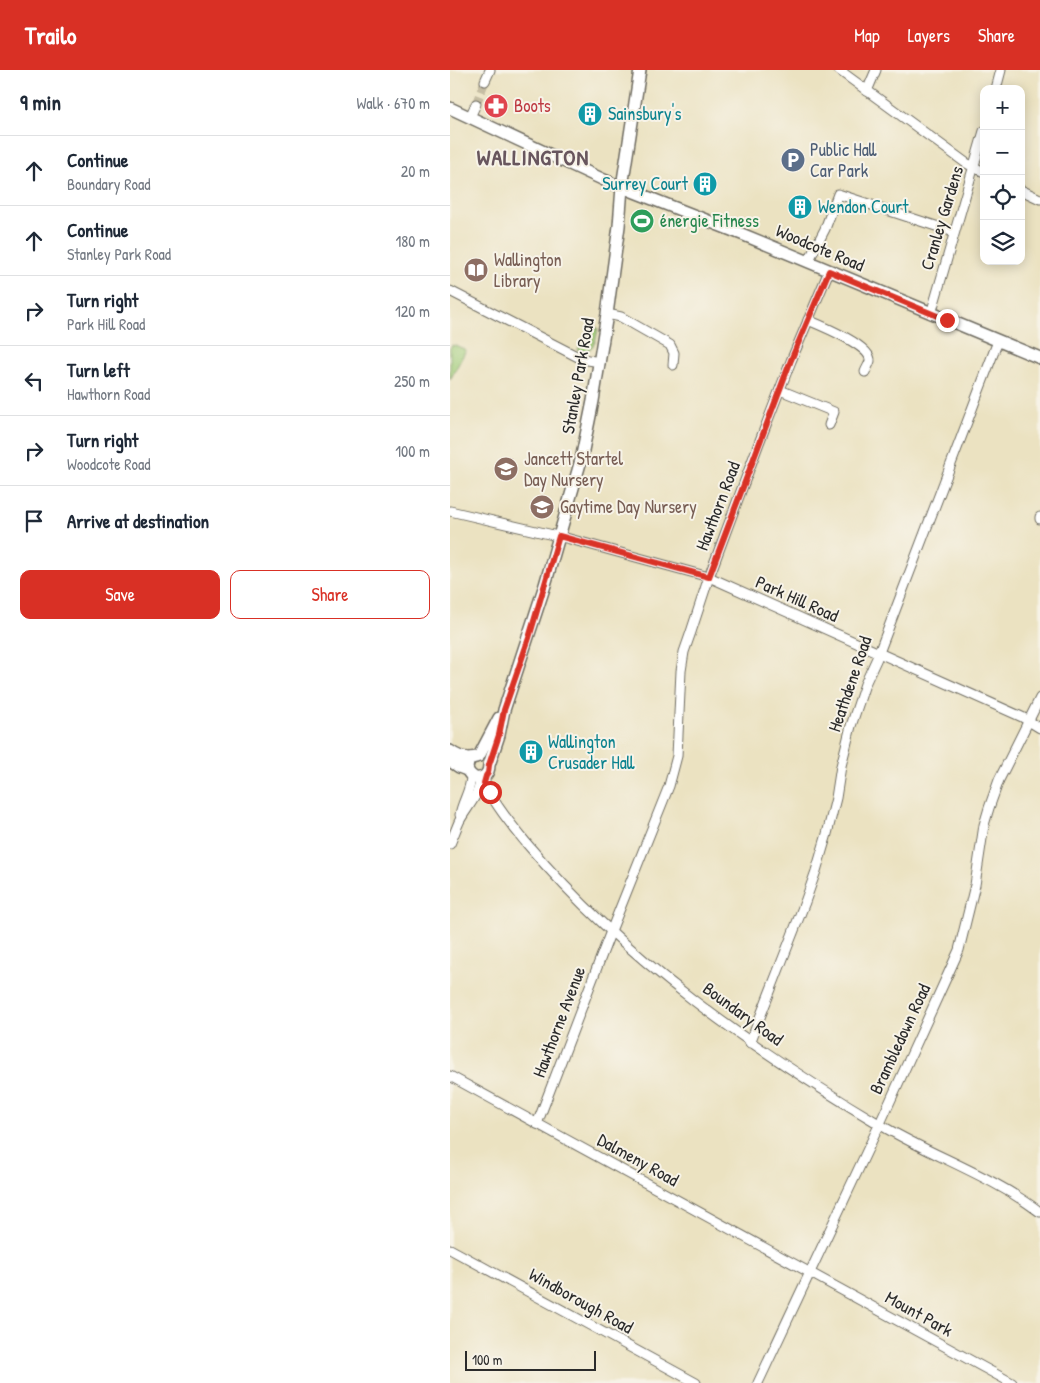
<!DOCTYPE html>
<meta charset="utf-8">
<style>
:root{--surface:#fff;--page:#f6f6f7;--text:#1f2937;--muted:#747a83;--line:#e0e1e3;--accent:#d93025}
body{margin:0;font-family:"Patrick Hand",sans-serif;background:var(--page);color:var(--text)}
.controls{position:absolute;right:15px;top:15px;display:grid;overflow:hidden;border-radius:10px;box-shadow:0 2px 12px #0003}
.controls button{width:45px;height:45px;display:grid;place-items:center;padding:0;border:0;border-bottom:1px solid var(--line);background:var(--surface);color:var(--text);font:25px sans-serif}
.scale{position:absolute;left:15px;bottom:12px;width:131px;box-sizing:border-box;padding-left:5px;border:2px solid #2b2b2b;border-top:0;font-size:14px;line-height:18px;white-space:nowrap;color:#2b2b2b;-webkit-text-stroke:4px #f7f3e8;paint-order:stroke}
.stop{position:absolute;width:15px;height:15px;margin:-11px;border:4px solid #d93025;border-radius:50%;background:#fff}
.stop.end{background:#d93025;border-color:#fff;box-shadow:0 1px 5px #0008}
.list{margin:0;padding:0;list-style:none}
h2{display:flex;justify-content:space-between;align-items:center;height:65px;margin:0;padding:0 20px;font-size:21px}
h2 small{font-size:16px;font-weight:400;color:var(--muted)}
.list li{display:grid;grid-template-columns:32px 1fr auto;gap:15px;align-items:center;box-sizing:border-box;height:70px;padding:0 20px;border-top:1px solid var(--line)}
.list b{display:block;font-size:19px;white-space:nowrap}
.list p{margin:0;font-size:16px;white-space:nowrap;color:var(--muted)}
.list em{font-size:16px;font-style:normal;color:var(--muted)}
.actions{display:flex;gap:10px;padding:15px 20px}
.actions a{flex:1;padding:11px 0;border:1px solid var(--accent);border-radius:10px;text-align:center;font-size:18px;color:var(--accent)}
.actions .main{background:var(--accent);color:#fff}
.icon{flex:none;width:28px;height:28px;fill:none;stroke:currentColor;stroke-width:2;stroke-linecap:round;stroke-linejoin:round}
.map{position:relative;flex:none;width:590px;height:1313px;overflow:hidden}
header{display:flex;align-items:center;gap:30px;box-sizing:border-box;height:70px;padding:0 25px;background:var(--accent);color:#fff}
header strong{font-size:24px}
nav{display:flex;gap:28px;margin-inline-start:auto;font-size:18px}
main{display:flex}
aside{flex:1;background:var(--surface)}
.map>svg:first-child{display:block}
</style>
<header>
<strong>Trailo</strong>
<nav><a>Map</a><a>Layers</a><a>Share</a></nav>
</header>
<main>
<aside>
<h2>9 min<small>Walk · 670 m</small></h2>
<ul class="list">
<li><svg class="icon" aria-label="ahead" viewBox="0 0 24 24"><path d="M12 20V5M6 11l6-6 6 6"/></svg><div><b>Continue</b><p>Boundary Road</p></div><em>20 m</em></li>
<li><svg class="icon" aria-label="ahead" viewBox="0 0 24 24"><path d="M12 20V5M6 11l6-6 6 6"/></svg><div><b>Continue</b><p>Stanley Park Road</p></div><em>180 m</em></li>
<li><svg class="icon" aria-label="right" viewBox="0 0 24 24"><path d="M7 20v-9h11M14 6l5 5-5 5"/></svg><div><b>Turn right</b><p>Park Hill Road</p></div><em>120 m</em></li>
<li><svg class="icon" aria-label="left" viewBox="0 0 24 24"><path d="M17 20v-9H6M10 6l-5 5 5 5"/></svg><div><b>Turn left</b><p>Hawthorn Road</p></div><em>250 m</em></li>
<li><svg class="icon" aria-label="right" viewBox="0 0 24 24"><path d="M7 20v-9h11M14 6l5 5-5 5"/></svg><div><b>Turn right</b><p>Woodcote Road</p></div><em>100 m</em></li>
<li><svg class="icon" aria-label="arrive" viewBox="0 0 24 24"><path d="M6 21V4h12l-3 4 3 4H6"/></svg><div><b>Arrive at destination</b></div></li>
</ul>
<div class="actions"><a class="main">Save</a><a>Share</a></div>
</aside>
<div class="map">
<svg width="590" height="1313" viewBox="0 0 590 1313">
<rect width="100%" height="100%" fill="#f7f3e8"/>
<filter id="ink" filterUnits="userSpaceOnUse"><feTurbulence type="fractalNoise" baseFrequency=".02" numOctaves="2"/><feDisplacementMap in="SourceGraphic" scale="10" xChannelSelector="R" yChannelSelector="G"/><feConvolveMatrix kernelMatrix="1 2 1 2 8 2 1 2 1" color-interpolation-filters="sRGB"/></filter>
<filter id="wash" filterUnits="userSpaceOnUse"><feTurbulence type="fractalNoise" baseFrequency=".0096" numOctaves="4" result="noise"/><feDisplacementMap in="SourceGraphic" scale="20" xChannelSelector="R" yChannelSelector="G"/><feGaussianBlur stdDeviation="1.12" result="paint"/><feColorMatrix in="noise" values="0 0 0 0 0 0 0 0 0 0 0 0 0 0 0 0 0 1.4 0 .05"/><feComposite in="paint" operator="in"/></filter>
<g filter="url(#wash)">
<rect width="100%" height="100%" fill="#ebe2c1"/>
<g fill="#a1cc79" stroke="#667c52">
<path d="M145 258H148C146 269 146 277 135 281L127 280Z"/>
<polygon points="2,275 4,276 5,275 16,280 0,310 0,278"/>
</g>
</g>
<g filter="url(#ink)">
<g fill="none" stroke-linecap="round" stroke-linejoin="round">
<polyline stroke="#c5bda3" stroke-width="9" stroke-dasharray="9 4.5" stroke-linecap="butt" points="26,34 35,11"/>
<defs>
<g id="minor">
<polyline points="389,0 516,93 534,102"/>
<polyline points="35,11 40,0"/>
<polyline points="546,19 551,0"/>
<polyline points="417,21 426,0"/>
<polyline points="20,47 26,34"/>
<polyline points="571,120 590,129"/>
<polyline points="358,192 375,159 388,124 504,162"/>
<polyline points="0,221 132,289 150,292"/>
<polyline points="157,244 171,247 220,275 224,283 223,295"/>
<polyline points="481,244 534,61"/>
<path d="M358 250C370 255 422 276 420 291 419 295 416 299 415 302"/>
<polyline points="330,320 384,342 379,355"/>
<polyline points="0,441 116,468 259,507 572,647 590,658"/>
<polyline points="590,447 590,449"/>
<path d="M36 706C35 706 35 712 35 713 35 716 39 720 40 723 50 742 64 758 78 775 176 891 304 980 434 1057 485 1087 542 1106 590 1142"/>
<path d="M10 745C12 731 21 721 21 706"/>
<path d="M0 774C3 767 6 759 9 752 16 738 30 725 30 709"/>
<polyline points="300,973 355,832 366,801 377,764 386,728 391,696 401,656 415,614 427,588 548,271"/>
<polyline points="0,1006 562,1313"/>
<polyline points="87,1054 161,861 219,716 227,686 231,601 234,582 241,562 259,507 309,373 341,291 379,201"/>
<polyline points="0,1179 246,1313"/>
<polyline points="308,1313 432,1049 509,880 525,815 534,755 539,738 549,710 590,628"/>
</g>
<g id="major">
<polyline points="0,38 154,110 294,165 590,288"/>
<path d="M0 681C8 687 16 690 26 687"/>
<polyline points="29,686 49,648"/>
<path d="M21 688C15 696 16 703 25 708 34 709 39 704 39 695L49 665 54 640 95 515 131 390 143 331 157 244 169 156 172 117 190 0"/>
<polyline points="0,691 9,697 17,700"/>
</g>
</defs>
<use href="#minor" stroke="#6e6b60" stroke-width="11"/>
<use href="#major" stroke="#6e6b60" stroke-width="14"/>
<use href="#minor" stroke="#fff" stroke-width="9"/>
<use href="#major" stroke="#fff" stroke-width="11"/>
</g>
</g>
<g fill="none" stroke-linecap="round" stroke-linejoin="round" filter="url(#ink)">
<polyline stroke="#d93025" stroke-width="6" points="40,722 34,713 36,706 38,703 39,695 49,665 54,640 79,568 109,466 259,507 341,290 379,201 497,250"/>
</g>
<defs>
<symbol id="pharmacy-disc" viewBox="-11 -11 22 22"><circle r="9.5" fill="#e0444e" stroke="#f7f3e8"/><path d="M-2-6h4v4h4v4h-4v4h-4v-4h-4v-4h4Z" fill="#fff"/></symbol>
<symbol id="building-disc" viewBox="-11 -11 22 22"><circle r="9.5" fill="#0f9aa8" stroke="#f7f3e8"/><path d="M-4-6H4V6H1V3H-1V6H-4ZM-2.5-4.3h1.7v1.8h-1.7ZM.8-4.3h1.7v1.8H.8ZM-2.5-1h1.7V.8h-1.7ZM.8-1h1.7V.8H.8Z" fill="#fff"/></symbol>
<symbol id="parking-disc" viewBox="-11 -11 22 22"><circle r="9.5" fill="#5c6f8a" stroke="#f7f3e8"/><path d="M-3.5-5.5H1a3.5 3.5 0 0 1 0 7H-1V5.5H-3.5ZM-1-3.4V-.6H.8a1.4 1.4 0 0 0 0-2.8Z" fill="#fff"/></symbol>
<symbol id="stadium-disc" viewBox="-11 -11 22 22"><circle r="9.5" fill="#2e9e5b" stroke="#f7f3e8"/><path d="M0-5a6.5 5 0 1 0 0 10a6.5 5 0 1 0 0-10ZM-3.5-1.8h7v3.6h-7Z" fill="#fff"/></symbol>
<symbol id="library-disc" viewBox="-11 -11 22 22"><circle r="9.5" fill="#8d6e63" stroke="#f7f3e8"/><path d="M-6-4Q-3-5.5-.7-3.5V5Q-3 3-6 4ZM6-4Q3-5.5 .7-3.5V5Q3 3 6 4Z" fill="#fff"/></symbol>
<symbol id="school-disc" viewBox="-11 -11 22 22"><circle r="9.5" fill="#8d6e63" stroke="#f7f3e8"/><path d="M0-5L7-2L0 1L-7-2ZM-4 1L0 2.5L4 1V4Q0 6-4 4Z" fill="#fff"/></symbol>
</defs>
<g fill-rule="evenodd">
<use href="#pharmacy-disc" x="32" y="22" width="28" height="28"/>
<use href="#building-disc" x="126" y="30" width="28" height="28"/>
<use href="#parking-disc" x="329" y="76" width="28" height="28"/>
<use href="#building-disc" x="241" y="100" width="28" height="28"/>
<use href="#building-disc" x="336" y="123" width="28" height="28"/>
<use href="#stadium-disc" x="178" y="137" width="28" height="28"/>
<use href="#library-disc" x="12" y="186" width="28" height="28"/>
<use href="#school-disc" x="42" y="385" width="28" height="28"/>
<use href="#school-disc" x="78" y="423" width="28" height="28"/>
<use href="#building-disc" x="67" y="668" width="28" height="28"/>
</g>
<g text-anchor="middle" stroke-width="4" stroke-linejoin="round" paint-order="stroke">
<g font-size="18" fill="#be3a42" stroke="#f7f3e8" text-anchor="start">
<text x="64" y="42">Boots</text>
</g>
<g font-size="18" fill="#0d838f" stroke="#f7f3e8" text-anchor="start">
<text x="158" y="50">Sainsbury's</text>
<text x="238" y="120" text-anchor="end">Surrey Court</text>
<text x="368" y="143">Wendon Court</text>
<text x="98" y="678">Wallington<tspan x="98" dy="21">Crusader Hall</tspan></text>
</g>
<g font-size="18" fill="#4e5e75" stroke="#f7f3e8" text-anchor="start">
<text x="360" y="86">Public Hall<tspan x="360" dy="21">Car Park</tspan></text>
</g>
<g font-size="18" fill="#2b2b2b" stroke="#f7f3e8">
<text transform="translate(492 148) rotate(-73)" y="6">Cranley Gardens</text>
<text transform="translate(370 178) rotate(23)" y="6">Woodcote Road</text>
<text transform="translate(128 306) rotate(-80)" y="6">Stanley Park Road</text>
<text transform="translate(268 436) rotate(-69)" y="6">Hawthorn Road</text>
<text transform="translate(347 529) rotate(24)" y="6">Park Hill Road</text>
<text transform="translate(400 614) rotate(-71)" y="6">Heathdene Road</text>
<text transform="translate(293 944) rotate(36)" y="6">Boundary Road</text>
<text transform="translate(109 952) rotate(-69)" y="6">Hawthorne Avenue</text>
<text transform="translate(450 969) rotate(-65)" y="6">Brambledown Road</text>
<text transform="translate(188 1090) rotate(29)" y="6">Dalmeny Road</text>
<text transform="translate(131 1231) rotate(29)" y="6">Windborough Road</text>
<text transform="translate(469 1244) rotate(29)" y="6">Mount Park</text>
</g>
<g font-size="18" fill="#27864d" stroke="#f7f3e8" text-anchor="start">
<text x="210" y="157">énergie Fitness</text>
</g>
<g font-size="18" fill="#785e54" stroke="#f7f3e8" text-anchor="start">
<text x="44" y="196">Wallington<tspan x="44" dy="21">Library</tspan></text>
<text x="74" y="395">Jancett Startel<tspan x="74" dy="21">Day Nursery</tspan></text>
<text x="110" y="443">Gaytime Day Nursery</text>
</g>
<g font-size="22" font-weight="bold" letter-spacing="1" fill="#68565e" stroke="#f7f3e8">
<text x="83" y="95">WALLINGTON</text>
</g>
</g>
</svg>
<div class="controls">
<button>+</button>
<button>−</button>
<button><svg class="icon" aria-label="locate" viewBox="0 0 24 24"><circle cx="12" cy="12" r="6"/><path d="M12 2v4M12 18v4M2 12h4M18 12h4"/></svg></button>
<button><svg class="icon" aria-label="layers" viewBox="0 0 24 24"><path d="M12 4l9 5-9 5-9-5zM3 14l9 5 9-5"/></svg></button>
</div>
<div class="scale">100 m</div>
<div class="stop" style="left:40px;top:722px"></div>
<div class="stop end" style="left:497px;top:250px"></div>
</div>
</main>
